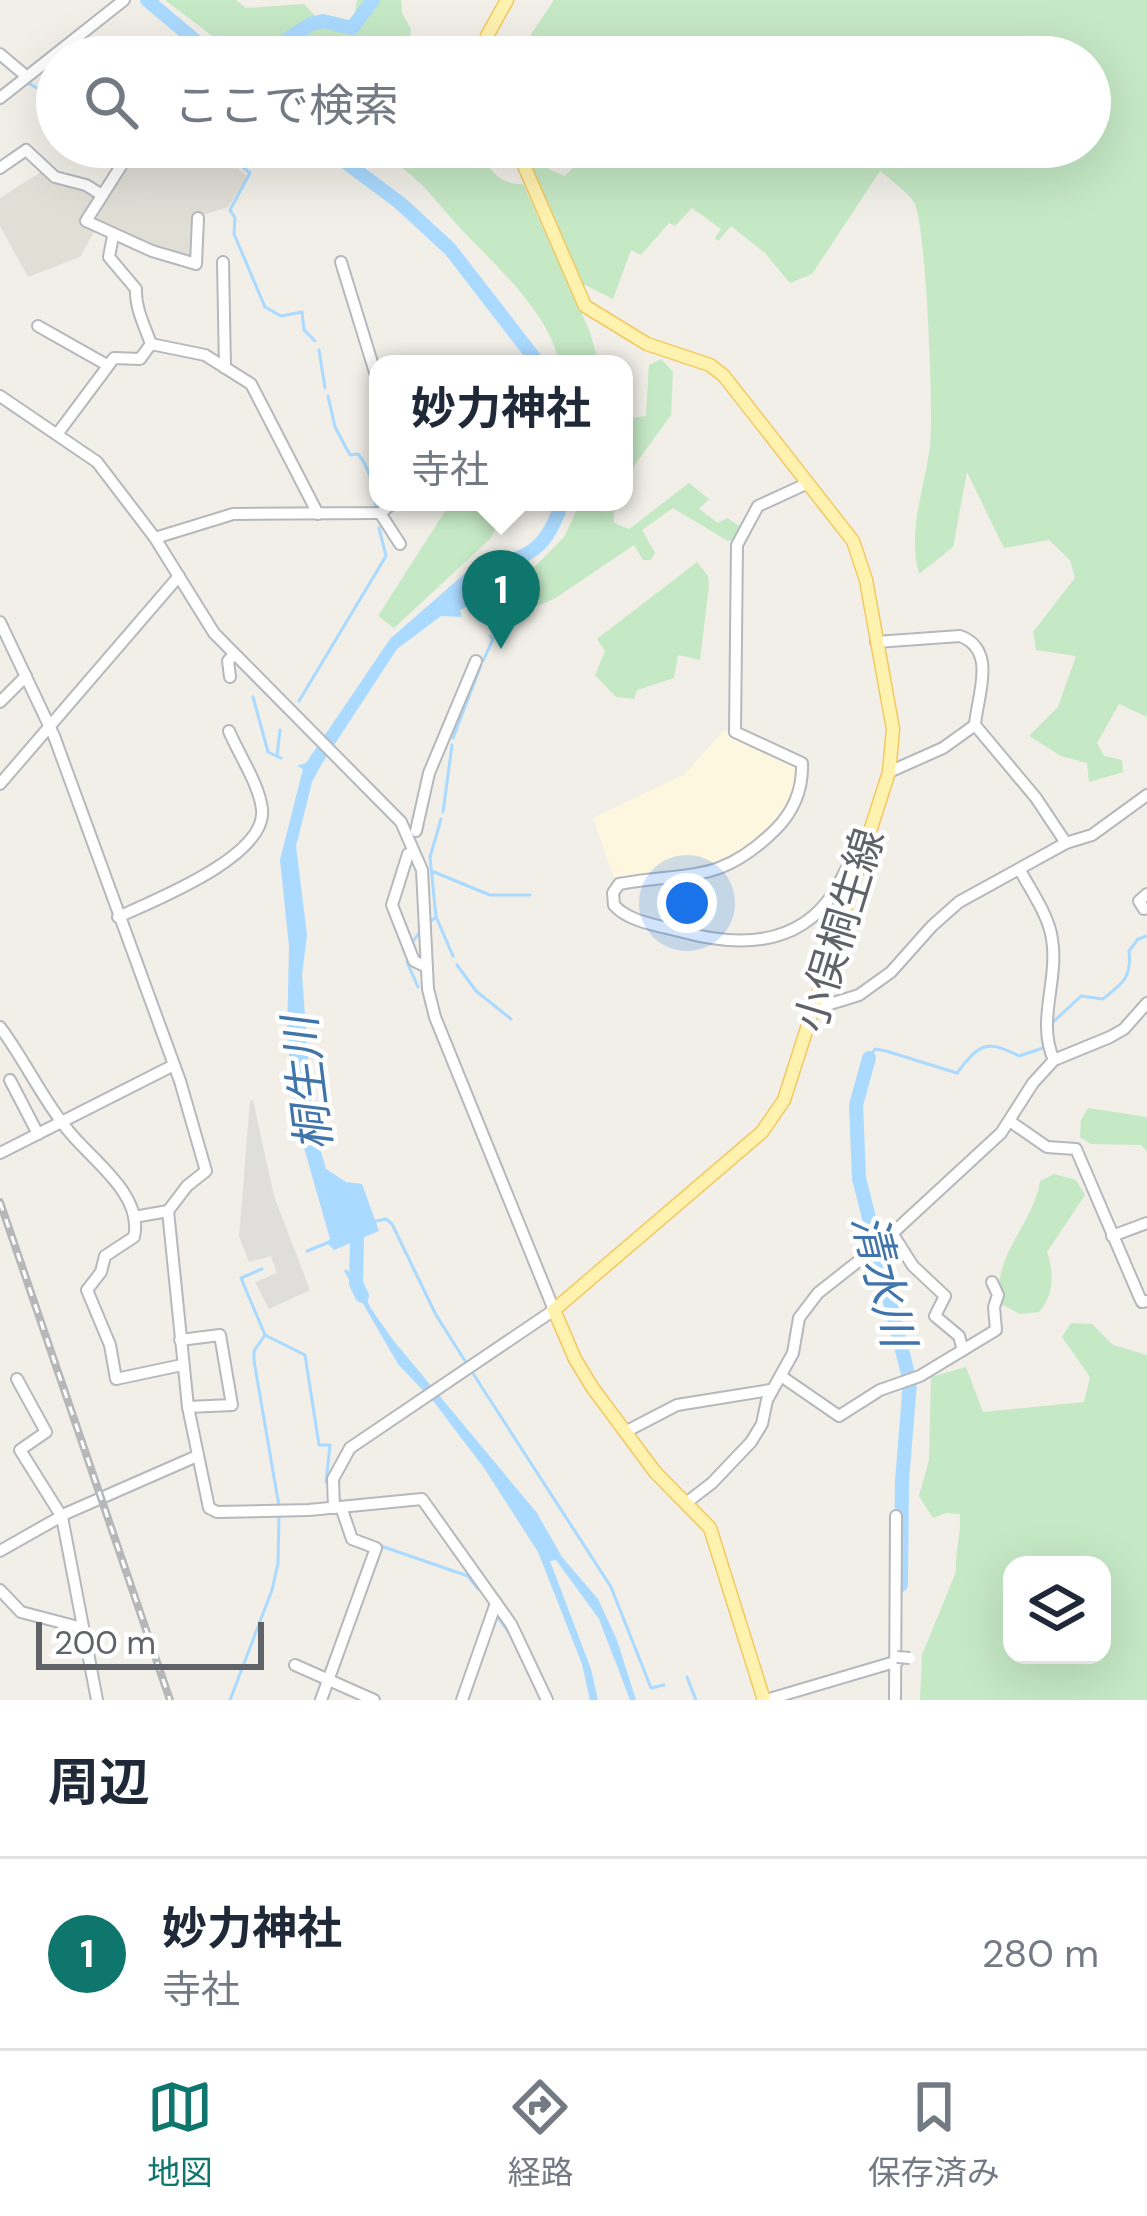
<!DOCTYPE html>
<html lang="ja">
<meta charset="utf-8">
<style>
:root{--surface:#fff;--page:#f6f6f7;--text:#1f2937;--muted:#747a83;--line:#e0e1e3;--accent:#0f766e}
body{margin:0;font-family:"DM Sans","Noto Sans JP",sans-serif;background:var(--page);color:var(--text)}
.controls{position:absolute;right:36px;bottom:36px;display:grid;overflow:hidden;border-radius:24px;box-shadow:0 12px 48px #0002}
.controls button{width:108px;height:108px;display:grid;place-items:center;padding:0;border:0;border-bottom:3px solid var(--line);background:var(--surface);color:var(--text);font:60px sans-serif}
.scale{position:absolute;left:36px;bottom:30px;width:228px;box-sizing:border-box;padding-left:12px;border:6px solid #5f6368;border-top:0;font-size:33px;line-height:42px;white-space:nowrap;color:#5f6368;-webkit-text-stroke:9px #fff;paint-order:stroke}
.you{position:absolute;left:687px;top:903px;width:42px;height:42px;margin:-30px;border:9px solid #fff;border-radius:50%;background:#1a73e8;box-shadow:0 0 0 18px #1a73e833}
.badge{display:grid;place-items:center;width:78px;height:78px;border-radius:50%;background:var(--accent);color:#fff;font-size:39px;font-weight:700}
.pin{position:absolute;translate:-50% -99px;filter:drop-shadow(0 3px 6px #0008)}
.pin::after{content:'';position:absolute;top:63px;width:42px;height:36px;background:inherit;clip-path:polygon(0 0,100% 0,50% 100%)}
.popup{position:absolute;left:369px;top:355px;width:264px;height:156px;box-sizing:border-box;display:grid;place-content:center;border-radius:24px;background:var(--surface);filter:drop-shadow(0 3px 9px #0005);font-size:39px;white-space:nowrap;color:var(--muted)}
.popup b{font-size:45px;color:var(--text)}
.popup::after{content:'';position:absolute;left:50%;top:100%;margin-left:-24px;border:24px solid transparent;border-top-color:var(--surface)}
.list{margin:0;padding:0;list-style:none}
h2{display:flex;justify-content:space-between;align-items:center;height:156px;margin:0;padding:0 48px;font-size:51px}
h2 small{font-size:39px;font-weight:400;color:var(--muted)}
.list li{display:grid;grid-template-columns:78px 1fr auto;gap:36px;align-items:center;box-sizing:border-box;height:192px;padding:0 48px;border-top:3px solid var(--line)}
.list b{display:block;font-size:45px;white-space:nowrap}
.list p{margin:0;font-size:39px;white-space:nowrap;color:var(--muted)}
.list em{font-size:39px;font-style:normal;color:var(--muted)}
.icon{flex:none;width:66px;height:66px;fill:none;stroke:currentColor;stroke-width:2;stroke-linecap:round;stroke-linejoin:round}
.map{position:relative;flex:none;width:1147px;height:1700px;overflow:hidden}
.search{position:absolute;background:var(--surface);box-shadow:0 12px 48px #0002;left:36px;right:36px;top:36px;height:132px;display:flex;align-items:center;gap:30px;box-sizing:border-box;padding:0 42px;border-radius:66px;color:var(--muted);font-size:45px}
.sheet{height:348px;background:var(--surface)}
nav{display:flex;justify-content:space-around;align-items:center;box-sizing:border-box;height:168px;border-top:3px solid var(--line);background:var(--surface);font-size:33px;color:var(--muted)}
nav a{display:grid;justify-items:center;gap:6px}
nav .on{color:var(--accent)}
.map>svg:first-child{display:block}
</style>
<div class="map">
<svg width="1147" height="1700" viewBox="0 0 1147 1700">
<rect width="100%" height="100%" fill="#f1efe8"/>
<polygon fill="#fef7e0" points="724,730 796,764 792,796 785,811 746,849 721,862 614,878 593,818 685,774"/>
<polygon fill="#e0deda" points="253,1100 274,1196 310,1290 269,1309 255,1282 277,1273 271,1256 249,1262 239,1236 250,1101"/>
<g fill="#e1ded6">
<polygon points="139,147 214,147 248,177 228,207 196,217 196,259 181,260 92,220"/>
<polygon points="44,170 98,195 80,220 95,230 80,257 28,277 0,226 0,198"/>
</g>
<g fill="#c5e8c5" fill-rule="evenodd">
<polygon points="165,0 236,0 246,8 304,4 330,31 354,17 357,0 401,0 402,13 411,29 408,57 240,57"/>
<path d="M554 0H1147V717L1119 704 1097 743 1104 756 1122 760 1123 772 1089 782 1087 763 1061 756 1029 736 1058 707 1076 656 1036 650 1033 632 1075 578 1070 560 1049 540 1004 548 967 472 953 547 919 574C907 529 925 489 930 445 934 416 926 220 914 202 906 191 890 179 880 171L812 274 790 283 765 253 731 226 718 241 715 238 721 229 692 208 675 226 669 223 641 255 631 250 613 299 579 282 523 151 529 149 550 170 565 176 580 160V147H1090V57H516Z"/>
<path d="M360 147H480C487 168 499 185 523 184L590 332 599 364H559C551 314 494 264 461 229 441 208 426 185 402 168 389 160 373 154 360 147Z"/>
<polygon points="661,359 673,372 671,415 634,466 629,498 614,512 614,523 629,529 689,483 709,499 699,509 718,523 727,518 741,527 737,539 728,541 673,508 642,530 655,553 651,560 643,560 634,545 554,599 513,616 502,610 507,595 565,536 580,502 624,502 624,412 630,418 646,416 649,365"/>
<polygon points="451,502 508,502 490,539 394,628 378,616"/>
<polygon points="697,562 708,576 709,585 700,660 678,655 674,678 637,690 634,699 616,697 595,675 605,651 597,639"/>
<polygon points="1088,1108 1147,1117 1147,1151 1141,1145 1091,1144 1080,1137 1081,1120"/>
<path d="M1054 1174 1076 1180 1085 1195 1047 1252C1054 1272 1054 1296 1039 1312L1020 1314 1001 1304C989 1259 1035 1222 1040 1181Z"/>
<path d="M1071 1323 1092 1324 1113 1345 1147 1355V1700H920L922 1655 956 1572C955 1550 961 1537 960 1514L946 1513 933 1518 919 1496 929 1460 931 1377 966 1367 983 1412 1084 1402 1090 1377 1062 1337ZM1102 1565V1655H1012V1565Z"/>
</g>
<g fill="#aadaff">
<polygon points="478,562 491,595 460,610 462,617 441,616 397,649 321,765 312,782 296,846 307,935 302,975 313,1125 326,1169 346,1182 362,1184 379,1231 334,1250 326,1242 330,1239 297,1123 287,1038 289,946 280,860 303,769 297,766 306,763 390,639"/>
<polygon points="346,1269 362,1287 370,1307 393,1340 537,1513 562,1557 598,1599 617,1640 636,1700 630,1700 599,1619 556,1560 550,1561 591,1669 598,1700 590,1700 582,1664 538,1552 484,1468 434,1402 398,1364 344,1271"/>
</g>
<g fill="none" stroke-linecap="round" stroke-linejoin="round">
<g stroke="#aadaff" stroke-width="3">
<polyline points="28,83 57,99"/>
<polyline points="218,147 250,173 230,210 235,218 234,234 265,307 281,316 302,312 304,330 315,341"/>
<polyline points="319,350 325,388"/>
<path d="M328 396 335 427 350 455 358 454C371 470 374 488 376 508"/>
<polyline points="493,569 501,592"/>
<polyline points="483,661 493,639 490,636"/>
<polyline points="253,697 268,752 281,758"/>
<polyline points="299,701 386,556 379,528"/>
<polyline points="453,738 481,665"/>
<polyline points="277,756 280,730"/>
<polyline points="443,812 452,745"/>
<polyline points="434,872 490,895 530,895"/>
<polyline points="437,919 453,956"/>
<polyline points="431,921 436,917 430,857 441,819"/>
<polyline points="412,943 423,927"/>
<polyline points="407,962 418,987"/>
<polyline points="457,965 476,991 511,1019"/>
<path d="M1052 1023 1081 996 1103 999C1123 983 1132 977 1129 951L1138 939 1147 936"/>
<path d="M869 1058 875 1049 886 1051 957 1073C979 1044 986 1039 1019 1056L1043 1048"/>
<polyline points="461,1095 530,1264"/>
<polyline points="372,1222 386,1219 392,1224 436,1315 467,1364"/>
<polyline points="307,1251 327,1243"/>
<polyline points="262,1269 241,1278 265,1335 305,1355 319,1445 330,1445 326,1482"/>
<polyline points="265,1335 254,1351 254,1361 279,1506"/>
<polyline points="472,1372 611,1587 651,1688 664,1685"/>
<polyline points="381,1546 468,1576 478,1589"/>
<polyline points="497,1616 510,1634"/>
<polyline points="687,1677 696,1700"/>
<polyline points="230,1700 272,1590 278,1563 279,1516"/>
</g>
<g stroke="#aadaff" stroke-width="14">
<polyline points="147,0 215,57"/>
<polyline points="260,57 311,24 323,21 352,28 373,0"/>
<polyline points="325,147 400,203 450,249 539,364"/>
<path d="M468 585C513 548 540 571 562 502"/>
<polyline points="869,1058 856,1105 859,1178 910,1382 902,1481 901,1585"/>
<polyline points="345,1229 357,1240 356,1283 362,1296"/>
</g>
<defs>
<g id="minor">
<polyline points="0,54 26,76"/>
<polyline points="0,98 124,0"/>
<polyline points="133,147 86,221 152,251 196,264 198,218"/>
<polyline points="0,168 26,150 55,177 86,185 102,195"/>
<polyline points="223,262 225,368"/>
<polyline points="341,262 378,382"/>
<polyline points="38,326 107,365"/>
<polyline points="151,344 205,355 251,384 318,514"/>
<polyline points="0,396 97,462 155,538 214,633 401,822 422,870 428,989 435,1017 554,1310 350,1448 333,1479 334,1508"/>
<path d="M58 433 114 358 140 359 151 344C145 327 135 308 136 289L109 257 113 236"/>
<path d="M806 484 758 506 737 545 735 732 802 763C803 790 794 811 775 830 719 885 689 871 619 884L613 893 614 905C628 922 661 926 683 932 739 947 799 947 834 892 846 873 852 851 868 835"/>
<polyline points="380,513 400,544"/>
<polyline points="155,538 233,514 380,513 395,502"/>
<polyline points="0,622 54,736 180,1081 206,1171 187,1186 168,1211 188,1407 209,1508 217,1512 309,1510 422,1499 511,1624 547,1700"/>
<path d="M876 642 960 636C998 650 977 696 975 725L1036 798 1066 843"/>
<polyline points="230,677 228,661 234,654"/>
<polyline points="0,702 26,676"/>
<polyline points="889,772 943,748 975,725"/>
<polyline points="0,784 179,576"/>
<polyline points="416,831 429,773 476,661"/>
<polyline points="408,854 392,905 414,961 427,967"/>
<path d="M1020 870C1031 891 1049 916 1052 939 1059 980 1036 1022 1054 1060"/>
<polyline points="1144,909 1139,901 1147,894"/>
<path d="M118 917C153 901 268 856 262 809 259 784 239 755 229 731"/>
<polyline points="814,1009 859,995 891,972 932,926 959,902 1066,843 1092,835 1147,795"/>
<path d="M0 1027C24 1059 42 1098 67 1129 90 1159 144 1194 134 1237L105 1256 101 1272 87 1290 110 1345 116 1379 182 1365"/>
<polyline points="10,1080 38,1134"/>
<polyline points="1011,1122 1047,1147 1076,1149 1139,1296 1142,1302 1147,1301"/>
<polyline points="0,1153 174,1065"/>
<polyline points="134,1217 168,1211"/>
<polyline points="892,1233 913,1266 945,1296 935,1316 959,1336 963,1350"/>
<polyline points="1112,1236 1147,1223"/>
<polyline points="180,1340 220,1335 232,1405 188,1407"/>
<polyline points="781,1376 839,1416 880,1390 920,1376 996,1330 994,1307 998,1295 992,1282"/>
<polyline points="17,1379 46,1432 20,1450 62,1517 97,1700"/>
<polyline points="625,1432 677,1405 770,1390"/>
<polyline points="686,1503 712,1483 751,1442 762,1424 767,1400 793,1353 799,1318 818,1293 884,1241 1001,1133 1033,1083 1054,1060 1110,1037 1124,1029 1147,1003"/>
<polyline points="0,1551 67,1513 197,1456"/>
<polyline points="0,1590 21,1612 82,1628"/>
<polyline points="295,1665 374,1700"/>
<polyline points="321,1700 376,1548 352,1539 341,1507"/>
<polyline points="462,1700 496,1603"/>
<polyline points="766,1700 898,1661 897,1657"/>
<polyline points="895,1700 896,1516"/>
</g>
<g id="major">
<polyline points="488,57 487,36 507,0"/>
<polyline points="516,147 585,306 647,344 710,365 724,376 853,541 866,580 893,729 889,772 784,1100 762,1132 554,1310 575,1359 592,1387 655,1472 710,1528 764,1700"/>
</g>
</defs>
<use href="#minor" stroke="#b5b8bc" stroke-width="14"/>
<use href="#major" stroke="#f2c960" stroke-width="15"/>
<use href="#minor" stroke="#fff" stroke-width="10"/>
<use href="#major" stroke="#fff2af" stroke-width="12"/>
<defs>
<polyline id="rail" points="0,1202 170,1700"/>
</defs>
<use href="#rail" stroke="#b6b7b8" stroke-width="8"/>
<use href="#rail" stroke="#fff" stroke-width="3" stroke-dasharray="9" stroke-linecap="butt"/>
<defs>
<polyline id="minor-bridge" points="897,1657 910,1658"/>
</defs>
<use href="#minor-bridge" stroke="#b5b8bc" stroke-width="14" stroke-linecap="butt"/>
<use href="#minor-bridge" stroke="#fff" stroke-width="10"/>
</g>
<g text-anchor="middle" stroke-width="9" stroke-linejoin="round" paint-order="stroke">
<g font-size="42" fill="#5f6368" stroke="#fff">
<text transform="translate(839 930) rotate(-73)" y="15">小俣桐生線</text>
</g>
<g font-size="45" font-style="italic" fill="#4174aa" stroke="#fff">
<text transform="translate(307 1084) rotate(-97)" y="16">桐生川</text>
<text transform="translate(884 1280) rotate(76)" y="16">清水川</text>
</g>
</g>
</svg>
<div class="controls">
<button><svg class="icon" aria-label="layers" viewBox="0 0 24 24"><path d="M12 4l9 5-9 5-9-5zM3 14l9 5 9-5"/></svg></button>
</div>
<div class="scale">200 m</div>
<div class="you"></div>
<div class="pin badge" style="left:501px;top:649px">1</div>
<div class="popup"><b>妙力神社</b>寺社</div>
<div class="search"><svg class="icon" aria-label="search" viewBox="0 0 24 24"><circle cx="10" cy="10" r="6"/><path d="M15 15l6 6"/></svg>ここで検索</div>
</div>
<section class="sheet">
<h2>周辺<small></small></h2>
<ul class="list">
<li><span class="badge">1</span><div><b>妙力神社</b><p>寺社</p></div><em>280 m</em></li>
</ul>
</section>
<nav>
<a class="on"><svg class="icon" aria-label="map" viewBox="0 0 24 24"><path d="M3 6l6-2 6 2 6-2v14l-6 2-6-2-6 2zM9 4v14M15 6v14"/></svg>地図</a>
<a><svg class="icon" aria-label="directions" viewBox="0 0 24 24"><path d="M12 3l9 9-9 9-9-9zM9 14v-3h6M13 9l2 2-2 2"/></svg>経路</a>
<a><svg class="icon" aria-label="saved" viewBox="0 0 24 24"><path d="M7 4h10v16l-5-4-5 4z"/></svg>保存済み</a>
</nav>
